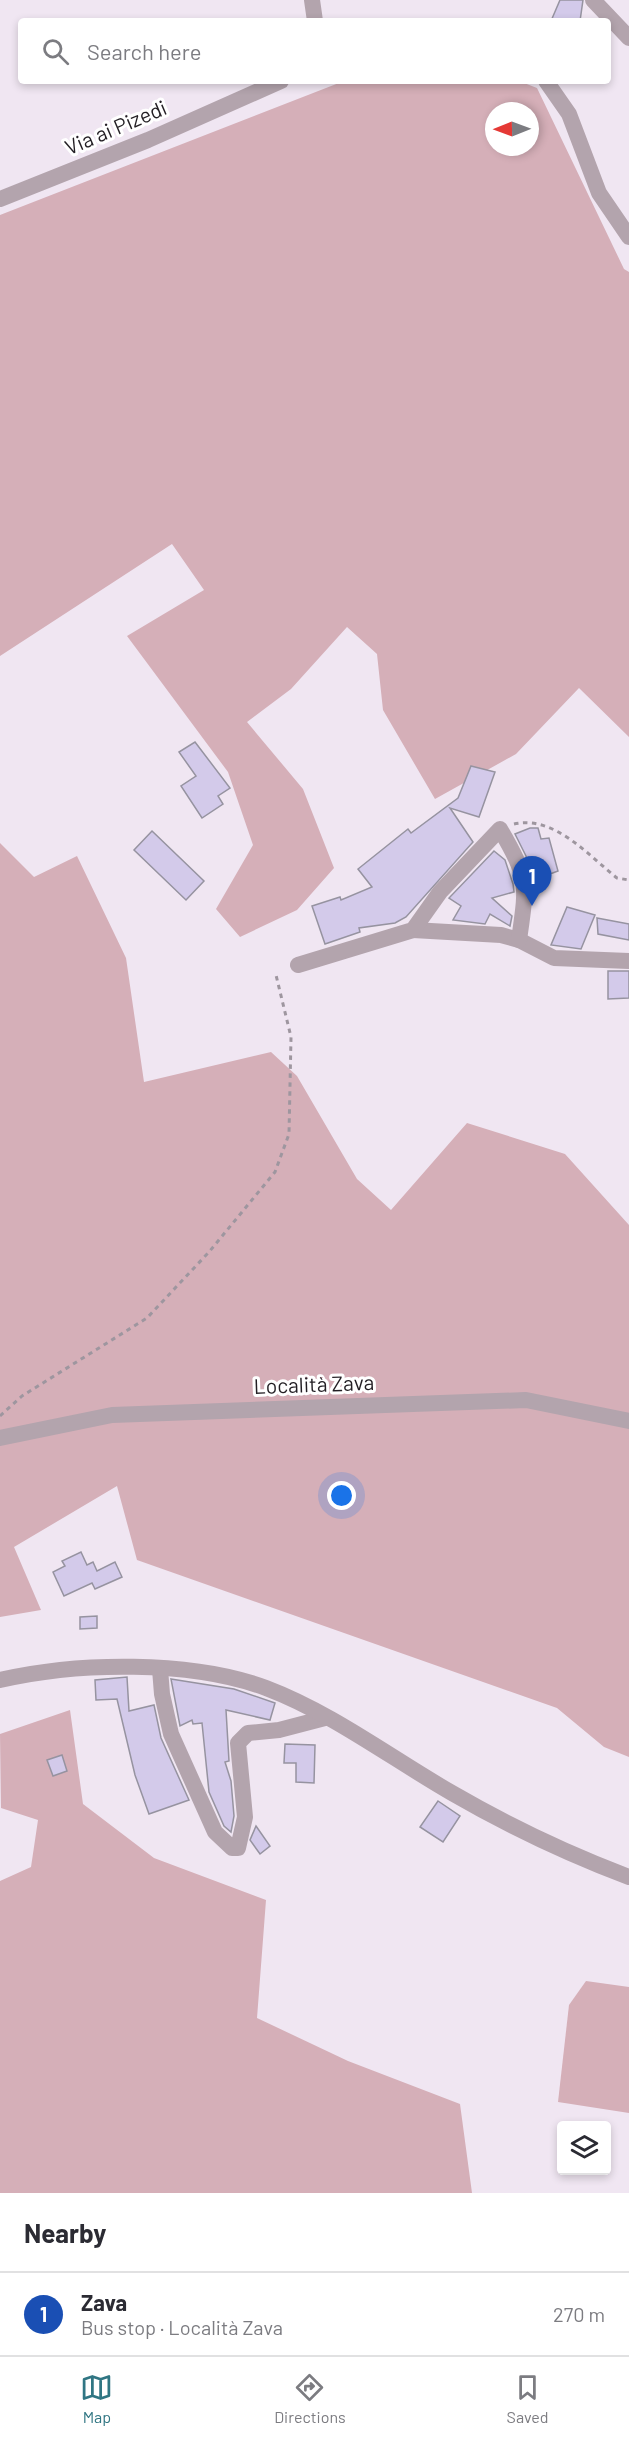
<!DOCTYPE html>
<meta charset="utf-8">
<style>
:root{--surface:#fff;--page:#f7f7f7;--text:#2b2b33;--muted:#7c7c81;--line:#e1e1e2;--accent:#307683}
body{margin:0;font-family:Barlow,sans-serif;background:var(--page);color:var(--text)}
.controls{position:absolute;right:18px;bottom:18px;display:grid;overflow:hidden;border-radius:6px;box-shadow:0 3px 9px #0003}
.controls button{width:54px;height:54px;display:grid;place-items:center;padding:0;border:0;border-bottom:2px solid var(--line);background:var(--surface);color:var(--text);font:30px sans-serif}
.compass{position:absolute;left:485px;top:102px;width:54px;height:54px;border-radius:50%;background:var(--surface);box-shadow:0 3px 9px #0003;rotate:269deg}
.you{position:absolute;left:342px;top:1496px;width:21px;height:21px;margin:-15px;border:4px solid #fff;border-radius:50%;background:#1a73e8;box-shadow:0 0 0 9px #1a73e833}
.badge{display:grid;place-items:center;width:39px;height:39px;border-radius:50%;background:var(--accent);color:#fff;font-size:20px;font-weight:700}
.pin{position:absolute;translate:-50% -50px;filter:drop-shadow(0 2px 3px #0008)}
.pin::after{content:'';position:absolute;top:32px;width:21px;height:18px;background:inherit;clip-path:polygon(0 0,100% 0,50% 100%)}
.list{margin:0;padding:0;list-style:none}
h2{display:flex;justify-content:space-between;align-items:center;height:78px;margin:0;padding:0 24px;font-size:26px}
h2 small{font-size:20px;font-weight:400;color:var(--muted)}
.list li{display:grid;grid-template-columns:39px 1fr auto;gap:18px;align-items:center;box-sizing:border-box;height:84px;padding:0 24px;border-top:2px solid var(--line)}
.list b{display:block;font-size:22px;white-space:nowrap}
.list p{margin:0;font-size:20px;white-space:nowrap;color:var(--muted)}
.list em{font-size:20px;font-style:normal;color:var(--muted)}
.icon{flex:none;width:33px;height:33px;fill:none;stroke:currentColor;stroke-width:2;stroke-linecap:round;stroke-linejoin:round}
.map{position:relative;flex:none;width:629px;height:2193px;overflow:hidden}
.search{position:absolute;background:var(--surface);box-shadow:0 3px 9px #0003;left:18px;right:18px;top:18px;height:66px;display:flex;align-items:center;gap:15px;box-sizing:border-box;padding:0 21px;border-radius:6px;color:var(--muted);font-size:22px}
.sheet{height:162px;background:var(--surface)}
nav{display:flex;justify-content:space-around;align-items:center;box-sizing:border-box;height:84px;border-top:2px solid var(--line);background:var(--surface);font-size:16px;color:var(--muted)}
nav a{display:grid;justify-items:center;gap:3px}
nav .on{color:var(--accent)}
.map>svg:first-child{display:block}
</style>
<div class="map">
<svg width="629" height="2193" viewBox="0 0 629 2193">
<rect width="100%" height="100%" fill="#f0e6f2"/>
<g fill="#d5afb8" fill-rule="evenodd">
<path d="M344 81H519L537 88 624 269 629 272V737L579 688 516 754 435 799 383 710 377 654 347 627 291 689 247 722 303 789 334 868 297 910 240 937 216 909 253 845 228 772 127 636 204 590 172 544 0 656V215ZM494 111H530V147H494Z"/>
<polygon points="0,843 34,877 77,856 126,958 144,1082 271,1052 297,1076 357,1179 391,1210 467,1123 565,1154 629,1225 629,1757 604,1747 557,1708 137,1560 117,1486 14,1547 41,1610 0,1617"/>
<polygon points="70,1710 83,1804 154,1858 266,1900 257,2018 348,2061 460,2104 472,2193 0,2193 0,1881 31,1867 38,1820 1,1808 0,1734"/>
<polygon points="586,1981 629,1987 629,2113 558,2102 569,2005"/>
</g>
<g fill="#d3caea" stroke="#9693a0" stroke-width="1.5">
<polygon points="560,0 583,0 580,21 551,21"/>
<polygon points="195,742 230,788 218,796 223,804 202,818 181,786 196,776 179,752"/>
<polygon points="471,766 495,772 479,817 450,808 473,842 406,917 395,923 359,928 360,932 325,944 312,906 340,897 341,900 372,887 358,869 408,829 411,833 458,798"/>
<polygon points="530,828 538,828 541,839 549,838 558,871 534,880 526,856 515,834"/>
<polygon points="152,831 204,881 186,900 134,850"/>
<polygon points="494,851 505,860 513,884 514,892 492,898 512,916 510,926 490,914 485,924 453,920 461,906 449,898"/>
<polygon points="567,907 595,915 581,949 551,945"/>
<polygon points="597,918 629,924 629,940 598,934"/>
<polygon points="608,971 629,971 629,998 608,999"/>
<polygon points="81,1552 87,1565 93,1562 97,1571 115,1562 122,1577 95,1589 92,1583 64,1596 53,1572 65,1566 62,1561"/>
<polygon points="97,1616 97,1628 80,1629 80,1617"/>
<polygon points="127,1677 129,1711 154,1705 161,1738 189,1800 149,1814 135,1775 117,1699 96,1700 95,1680"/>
<polygon points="171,1679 234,1689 275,1703 270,1720 226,1710 229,1761 225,1762 231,1781 234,1816 231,1832 224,1826 209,1792 202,1723 193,1724 192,1720 180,1726"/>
<polygon points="285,1744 315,1745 314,1783 296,1782 296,1763 284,1763"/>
<polygon points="62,1755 67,1771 53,1776 47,1760"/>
<polygon points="438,1801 460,1816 443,1842 420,1827"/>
<polygon points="256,1826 270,1846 260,1854 250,1840"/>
</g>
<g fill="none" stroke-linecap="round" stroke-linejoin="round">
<g stroke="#9e969f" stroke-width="3" stroke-dasharray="4.5 4.5" stroke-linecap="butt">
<path d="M514 824C554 815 588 855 617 878L629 880"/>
<polyline points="0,1416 22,1396 147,1318 209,1252 275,1172 289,1134 291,1037 276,975"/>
</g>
<g stroke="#b3a4ad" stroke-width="16">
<polyline points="312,0 315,21"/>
<polyline points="593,0 629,38"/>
<polyline points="546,81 569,114 599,193 629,237"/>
<polyline points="0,199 148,140 281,81"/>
<polyline points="413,930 501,935 519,940 554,958 629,961"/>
<path d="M298 965 413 930 440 892 500 829C529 879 527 884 519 940"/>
<polyline points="0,1438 112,1415 526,1400 629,1421"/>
<polyline points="160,1669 162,1694 171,1734 215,1832 232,1848 238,1848 245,1817 238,1743 248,1733 279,1730 325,1718"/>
<path d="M0 1680C77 1662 191 1660 266 1688 332 1713 391 1758 452 1793 509 1826 568 1854 629 1877"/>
</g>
</g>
<g text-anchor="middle" stroke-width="6" stroke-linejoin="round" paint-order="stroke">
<g font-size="21" fill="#221e23" stroke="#fff">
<text transform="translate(116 128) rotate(-23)" y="7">Via ai Pizedi</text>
<text transform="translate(314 1385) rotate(-2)" y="7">Località Zava</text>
</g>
</g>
</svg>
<div class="controls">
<button><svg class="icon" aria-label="layers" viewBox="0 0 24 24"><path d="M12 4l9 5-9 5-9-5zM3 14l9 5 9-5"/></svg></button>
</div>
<svg class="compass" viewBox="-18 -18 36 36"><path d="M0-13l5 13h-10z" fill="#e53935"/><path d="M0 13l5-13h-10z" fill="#7c7c81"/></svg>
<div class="you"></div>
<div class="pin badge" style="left:532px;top:906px;background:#1a4fb4">1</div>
<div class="search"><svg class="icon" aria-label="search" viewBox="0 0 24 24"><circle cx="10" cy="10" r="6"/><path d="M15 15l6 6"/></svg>Search here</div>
</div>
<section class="sheet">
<h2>Nearby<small></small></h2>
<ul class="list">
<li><span class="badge" style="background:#1a4fb4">1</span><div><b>Zava</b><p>Bus stop · Località Zava</p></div><em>270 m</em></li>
</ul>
</section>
<nav>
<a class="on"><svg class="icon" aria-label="map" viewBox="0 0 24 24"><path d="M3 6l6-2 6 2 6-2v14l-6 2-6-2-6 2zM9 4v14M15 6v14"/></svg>Map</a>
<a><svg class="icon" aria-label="directions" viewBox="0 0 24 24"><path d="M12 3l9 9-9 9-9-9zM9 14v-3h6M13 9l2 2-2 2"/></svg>Directions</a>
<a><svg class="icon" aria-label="saved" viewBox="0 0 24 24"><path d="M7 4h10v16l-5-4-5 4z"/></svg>Saved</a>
</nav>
